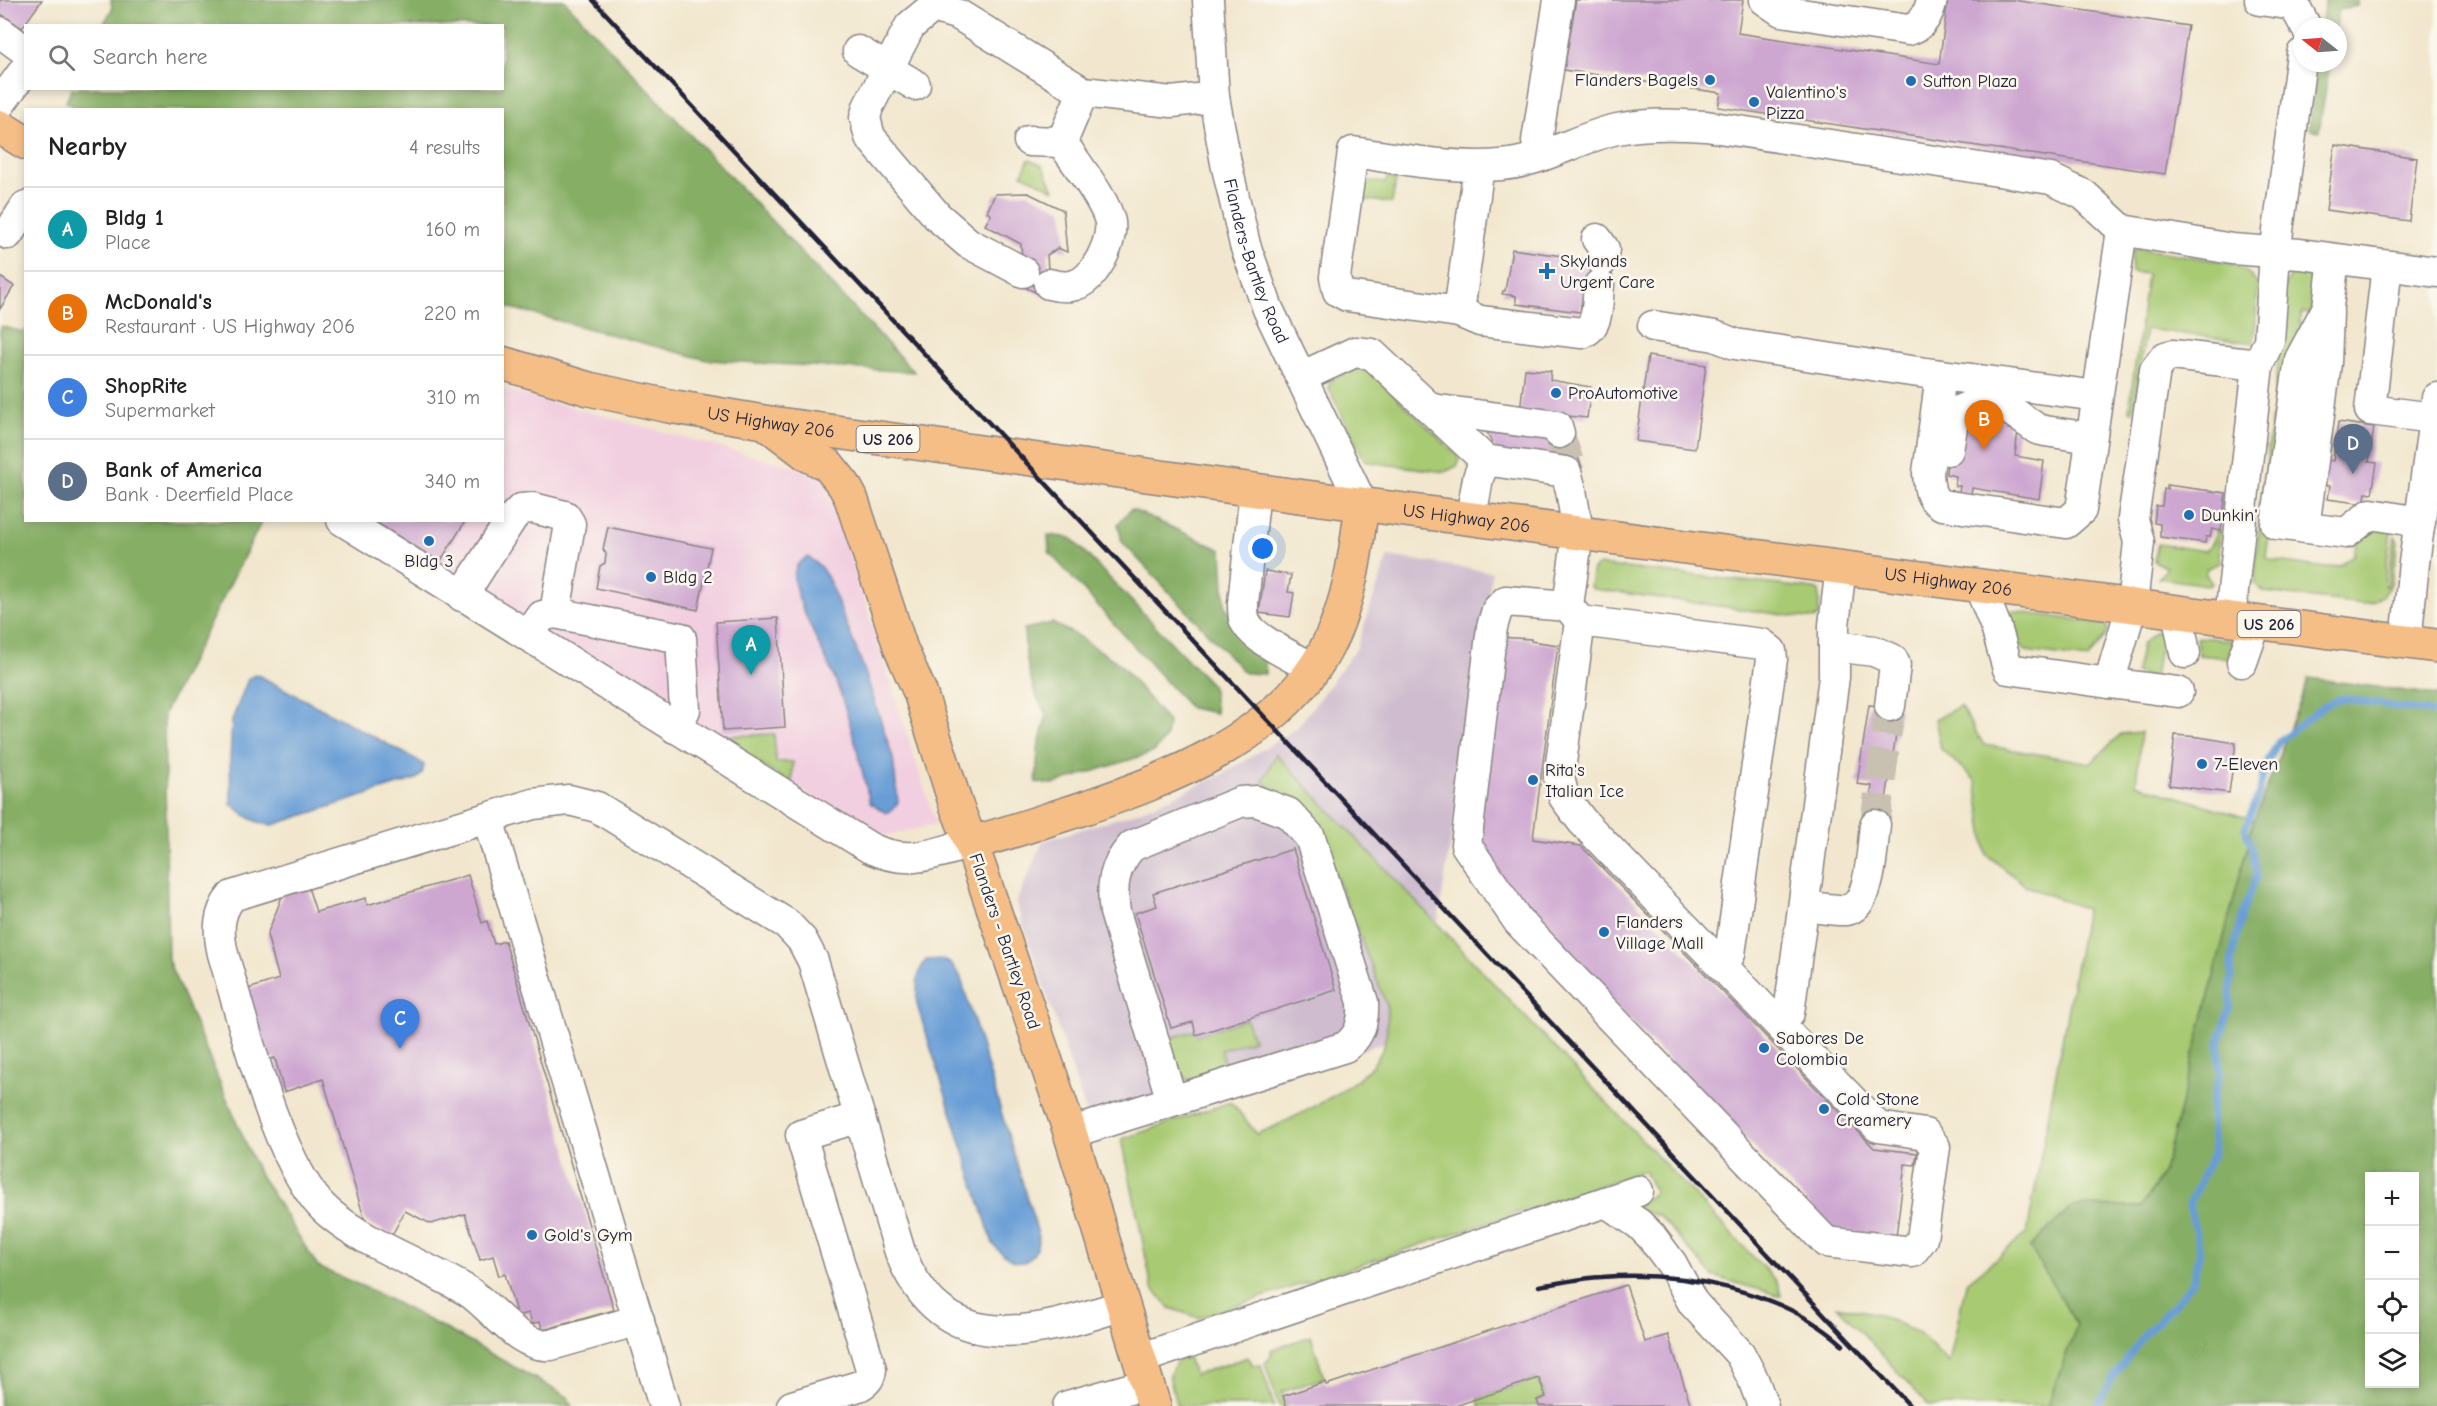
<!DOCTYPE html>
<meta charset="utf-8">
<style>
:root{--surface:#fff;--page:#f6f6f6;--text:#222;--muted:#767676;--line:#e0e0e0;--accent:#b45309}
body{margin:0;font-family:"Comic Neue",sans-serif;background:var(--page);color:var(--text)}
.controls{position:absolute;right:18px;bottom:18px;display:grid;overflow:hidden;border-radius:0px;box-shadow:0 3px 9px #0003}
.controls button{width:54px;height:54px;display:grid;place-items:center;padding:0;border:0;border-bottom:2px solid var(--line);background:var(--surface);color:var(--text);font:30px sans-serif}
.compass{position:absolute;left:2293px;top:18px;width:54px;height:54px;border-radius:50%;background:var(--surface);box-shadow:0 3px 9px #0003;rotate:287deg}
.you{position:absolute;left:1263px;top:549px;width:21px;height:21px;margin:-15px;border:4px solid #fff;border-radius:50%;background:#1a73e8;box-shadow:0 0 0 9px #1a73e833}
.badge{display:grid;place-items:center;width:39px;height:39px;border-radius:50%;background:var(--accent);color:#fff;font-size:20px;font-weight:700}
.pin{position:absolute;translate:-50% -50px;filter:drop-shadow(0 2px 3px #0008)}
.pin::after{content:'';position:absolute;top:32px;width:21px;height:18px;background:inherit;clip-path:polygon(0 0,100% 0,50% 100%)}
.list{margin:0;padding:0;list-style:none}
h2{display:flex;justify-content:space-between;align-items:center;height:78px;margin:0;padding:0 24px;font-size:26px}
h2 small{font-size:20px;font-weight:400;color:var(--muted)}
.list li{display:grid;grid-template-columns:39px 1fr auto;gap:18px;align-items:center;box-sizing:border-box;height:84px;padding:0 24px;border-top:2px solid var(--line)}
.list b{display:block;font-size:22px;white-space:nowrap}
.list p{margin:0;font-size:20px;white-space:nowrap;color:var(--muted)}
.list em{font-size:20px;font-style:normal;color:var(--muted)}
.icon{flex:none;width:33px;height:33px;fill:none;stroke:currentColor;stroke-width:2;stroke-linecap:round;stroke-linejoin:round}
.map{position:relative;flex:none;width:2437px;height:1406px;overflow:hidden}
.search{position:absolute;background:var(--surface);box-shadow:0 3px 9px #0003;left:24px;top:24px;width:480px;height:66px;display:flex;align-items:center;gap:15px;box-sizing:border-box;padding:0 21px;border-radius:0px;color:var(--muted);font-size:22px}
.panel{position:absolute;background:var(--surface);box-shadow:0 3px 9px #0003;left:24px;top:108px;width:480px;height:414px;border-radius:0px}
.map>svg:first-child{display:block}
</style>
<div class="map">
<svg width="2437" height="1406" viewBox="0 0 2437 1406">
<rect width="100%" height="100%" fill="#fbf7ec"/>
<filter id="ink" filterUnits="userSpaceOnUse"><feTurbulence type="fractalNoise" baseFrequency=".0167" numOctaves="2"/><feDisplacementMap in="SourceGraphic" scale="12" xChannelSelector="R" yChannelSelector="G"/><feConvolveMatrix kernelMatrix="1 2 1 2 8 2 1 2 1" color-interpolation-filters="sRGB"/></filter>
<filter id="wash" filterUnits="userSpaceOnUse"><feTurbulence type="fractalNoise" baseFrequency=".008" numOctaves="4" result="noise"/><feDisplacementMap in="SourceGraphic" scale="24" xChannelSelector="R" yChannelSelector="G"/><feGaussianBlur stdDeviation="1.35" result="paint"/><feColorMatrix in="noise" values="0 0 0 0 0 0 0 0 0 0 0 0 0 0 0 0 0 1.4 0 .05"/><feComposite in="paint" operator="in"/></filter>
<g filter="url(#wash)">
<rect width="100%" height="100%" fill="#f2e7ce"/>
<polygon fill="#f2cfe0" points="503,389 824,475 936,825 878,837 366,521 502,520"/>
<polygon fill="#cfbdcf" points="1388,556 1492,572 1438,922 1507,1000 1096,1141 1016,903 1043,841 1135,813 1220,776 1297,728 1356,649"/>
<g fill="#a8ca73" stroke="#657657" stroke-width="1.5">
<polygon points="1029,159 1043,166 1054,190 1022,174"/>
<polygon points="1388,176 1396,180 1392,203 1360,199 1361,180 1385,183"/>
<polygon points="2138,248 2231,263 2247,272 2258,285 2254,343 2146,329 2133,411 2129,411 2147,274 2131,272 2132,251"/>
<path d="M2299 269C2325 272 2315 298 2310 315L2303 312 2299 322 2305 325 2292 359 2266 557 2270 560 2326 568 2340 565 2353 556 2360 536 2373 526 2391 531 2384 586H2387L2395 536 2398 542 2391 584 2383 595 2373 602 2363 604 2264 592 2255 584 2256 557 2282 325V292L2294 270Z"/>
<polygon points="1356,368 1368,370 1457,455 1459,461 1457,466 1445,472 1369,462 1364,459 1328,387 1331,380"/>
<polygon points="2216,530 2221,531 2219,545 2220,563 2207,568 2205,575 2212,583 2208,585 2158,578 2164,573 2166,567 2154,561 2158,544 2205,551 2213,542"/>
<polygon points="1599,565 1814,589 1819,591 1819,616 1814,619 1593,589 1590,587 1593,569"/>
<polygon points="2011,611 2102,623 2107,625 2108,632 2088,659 2026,651 2021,647 2010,614"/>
<polygon points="2157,631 2171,644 2171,652 2159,651 2155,678 2136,673 2142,644"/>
<polygon points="2197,637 2231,640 2234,642 2228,658 2199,655"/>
<polygon points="1960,706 1984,745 2091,763 2121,734 2141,732 2136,784 2254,820 2164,1171 2142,1207 2073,1206 2030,1247 2077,1325 2047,1406 1929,1406 1837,1306 1878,1314 1919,1333 1949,1363 1966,1283 2027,1233 2086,909 2026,886 1986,854 1976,781 1941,749 1935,719"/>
<polygon points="774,734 776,762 793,762 792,781 789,782 722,742 724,736"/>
<path d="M1276 754 1778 1283 1781 1296 1713 1276 1659 1216 1634 1209 1655 1192 1644 1171 1199 1318 1170 1308 1152 1288 1122 1139 1231 1102 1257 1134C1290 1120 1358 1088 1377 1059 1388 1043 1388 1024 1387 1006L1321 838 1263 781Z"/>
<polygon points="1246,1019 1253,1040 1221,1050 1227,1071 1191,1081 1179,1075 1166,1039 1195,1031 1197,1035"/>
<polygon points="1311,1336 1324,1378 1282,1392 1286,1406 1279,1406 1265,1363 1271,1357 1271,1350"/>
<polygon points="1188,1357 1194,1375 1248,1357 1253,1365 1261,1365 1274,1406 1177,1406 1169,1375 1177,1361"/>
<polygon points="1537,1379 1546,1397 1537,1400 1539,1406 1479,1406 1478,1398"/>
</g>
<g fill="#86ae65" stroke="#546850" stroke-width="1.5" fill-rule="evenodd">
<polygon points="111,0 564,0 914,372 707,360 503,306 502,110 78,110 66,102 72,88 502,88 502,26 103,25 112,9"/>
<polygon points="2325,0 2357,0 2357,6 2339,9 2336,27 2321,27"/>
<polygon points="2317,63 2330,63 2319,131 2309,129"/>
<polygon points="0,326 23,332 25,330 26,520 262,521 164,714 168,960 257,1170 318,1267 373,1291 459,1336 568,1397 572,1406 0,1406"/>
<polygon points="1131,509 1222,550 1225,607 1266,651 1265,674 1245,673 1122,542 1118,524"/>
<polygon points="1048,535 1071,538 1212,685 1216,713 1190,708 1049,552"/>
<path d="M1052 623 1078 636 1120 664 1168 722 1166 737 1154 752 1054 784 1036 783 1038 748 1047 714C1029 691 1025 657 1024 629Z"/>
<path d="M2309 678 2437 695V1403L2428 1406H2047L2077 1325 2030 1247 2073 1206 2142 1207 2164 1171 2254 820ZM2414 1176V1384H2370V1176Z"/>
</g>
<g fill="#689dd5" stroke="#456088" stroke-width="1.5">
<path d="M808 557 820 566 828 578 863 666 893 758 898 802 893 810 886 813 870 803C860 762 851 721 836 682 826 656 795 602 794 578 794 567 798 562 808 557Z"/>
<path d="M254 675 260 676 419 761 424 765 422 774 416 779 273 825C255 824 244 815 231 804L230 759 232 720 248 679Z"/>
<path d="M941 959 950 963 960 975 1039 1237C1033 1272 1012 1267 993 1244L917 1005C917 988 915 974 926 960Z"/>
</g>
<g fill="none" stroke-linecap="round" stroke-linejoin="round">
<polyline stroke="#689dd5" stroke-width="7" points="2097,1406 2113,1378 2146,1333 2174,1305 2193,1281 2200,1251 2189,1205 2214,1152 2211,1109 2220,1074 2219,1043 2230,1005 2232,957 2243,911 2257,875 2252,850 2245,828 2258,796 2266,764 2279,741 2325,705 2341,698 2437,713"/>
</g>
<g id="blocks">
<g fill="#cea7d1">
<polygon points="0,0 42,0 22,28 0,13"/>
<polygon points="1576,0 1743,0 1738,33 1939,64 1948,0 2013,0 2188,26 2165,174 1718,107 1721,93 1564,70"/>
<polygon points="2335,145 2417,158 2409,221 2326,210"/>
<polygon points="1028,193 1063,210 1067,252 1058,248 1047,255 1050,299 1024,287 1021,244 985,225 991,215 987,212 995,194"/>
<polygon points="1512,249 1614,263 1610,287 1585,282 1580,312 1516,304 1516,296 1502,294 1503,291 1505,291"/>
<polygon points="0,277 14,286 0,309"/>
<polygon points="1648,356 1706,365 1695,449 1636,441"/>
<polygon points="1525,369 1551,371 1550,380 1591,387 1587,418 1520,411"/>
<polygon points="1976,412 2010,417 2008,429 2018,430 2015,456 2044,461 2039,499 1972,488 1971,494 1959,493 1960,486 1955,486 1956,476 1946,474 1947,464 1951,465 1954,444 1960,422 1975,424"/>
<polygon points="1483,422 1569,435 1582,467 1496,453"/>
<polygon points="2338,422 2374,427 2369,462 2377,463 2372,494 2366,493 2364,504 2328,499 2330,486 2295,480 2298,456 2333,461"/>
<polygon points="2167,485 2226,493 2221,531 2212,529 2210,537 2206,537 2205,543 2160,537 2160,524 2154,523 2156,506 2162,506 2164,489 2167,489"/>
<polygon points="372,520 466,520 440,562"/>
<polygon points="608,527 711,548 698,610 596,588 600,566 605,563 606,554 603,549"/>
<polygon points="1265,571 1291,575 1288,592 1294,593 1290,617 1259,613"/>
<polygon points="778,618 785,727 723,731 716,622"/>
<polygon points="1499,637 1531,639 1531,641 1558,645 1533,839 1581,846 1874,1148 1917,1153 1915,1165 1905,1164 1896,1237 1833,1229 1524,911 1477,848"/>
<polygon points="1869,705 1900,708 1882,826 1866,824 1872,786 1857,784"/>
<polygon points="2175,735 2199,737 2236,743 2229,793 2169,785"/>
<polygon points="1293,849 1336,990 1196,1035 1193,1022 1171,1028 1135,913 1157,906 1153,893"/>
<polygon points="468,875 482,923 487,921 494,944 505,941 614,1310 543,1330 540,1322 532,1324 529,1313 517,1316 505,1274 499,1276 493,1256 480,1260 465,1214 431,1224 405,1211 392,1235 365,1221 323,1079 284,1092 275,1058 266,1060 245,990 279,979 267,935 283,894 308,887 316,912 366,898 367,905"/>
<polygon points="1626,1285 1645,1342 1668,1335 1691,1406 1539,1406 1537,1400 1546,1397 1539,1378 1455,1406 1286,1406 1283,1396 1325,1382 1326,1385"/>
</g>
</g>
</g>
<g filter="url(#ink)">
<use href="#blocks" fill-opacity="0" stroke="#8a8484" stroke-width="1.5"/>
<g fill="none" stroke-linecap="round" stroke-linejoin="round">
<g stroke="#c8c0b1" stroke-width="30" stroke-dasharray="30 15" stroke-linecap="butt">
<polyline points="1559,433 1570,465"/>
<polyline points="1875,825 1890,706"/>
</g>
<defs>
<g id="minor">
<path id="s1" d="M1208 0 1214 97 1226 163 1245 245 1268 309 1362 504"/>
<path d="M1765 0 1781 11 1908 30C1923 26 1928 15 1932 0"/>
<polyline points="2260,0 2294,5 2306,27"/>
<polyline points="0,32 26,51"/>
<polyline points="858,51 915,85"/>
<polyline points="0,104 26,68"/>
<polyline points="1029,141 1062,142"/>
<polyline points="1541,156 1537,141 1559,0"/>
<path d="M1479 166 1459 312 1347 296 1338 291 1335 277 1353 152C1402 159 1451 169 1501 165 1542 162 1577 138 1617 129 1646 123 1676 124 1706 126L2051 179 2084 195 2122 230 2232 249 2300 254 2437 272"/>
<polyline points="8,234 26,206"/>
<polyline points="1597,239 1604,249 1602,261"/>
<polyline points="2334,259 2328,307 2300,359 2276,524 2346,533 2371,514 2420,522"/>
<polyline points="2387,266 2370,410 2434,418"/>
<polyline points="1023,272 968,243 937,216 870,137 865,118 868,107 910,26 933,7 959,15 1083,92 1172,102 1214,97"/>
<path d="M1049 284C1068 289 1082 287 1094 270 1103 258 1112 238 1110 222 1106 201 1075 162 1062 142L1083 92"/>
<path d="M1459 312 1480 321 1582 333C1600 327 1597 301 1599 285"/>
<polyline points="1653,326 1715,336 1735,344 1904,370 2097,396"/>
<polyline points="2258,365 2269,341 2275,253 2302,54"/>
<path d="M1941 375 1928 473C1929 486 1929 499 1942 505L2066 523 2081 510 2122 230"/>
<polyline points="1301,377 1355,352 1372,354 1485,460"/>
<polyline points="1432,409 1557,426 1559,433"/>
<polyline points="1948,450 1954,416 1958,411 1972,405 2009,409 2037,429 2045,431 2091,438"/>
<path d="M1255 490 1243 603C1243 608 1243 613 1244 618 1249 638 1295 658 1313 668"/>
<polyline points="1471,518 1478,478 1485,460 1566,472 1571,490 1578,532 1568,606"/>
<path d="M342 520 870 848C908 866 933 854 971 843"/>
<polyline points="2304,528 2326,363 2328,313"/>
<polyline points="1979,585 1996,627 2008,669 2109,683 2132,605 2139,542 2133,519 2155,370 2165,357 2172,355 2258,365 2230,618"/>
<polyline points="462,596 512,518 521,509 533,508 565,516 570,524 555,613"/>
<polyline points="2177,611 2185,653"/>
<polyline points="1580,621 1559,778 1564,797 1582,821 1878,1127 1925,1134 1935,1147 1922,1239 1912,1252 1826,1242 1518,921 1466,845 1492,627 1497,610 1506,601 1568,606 1580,621 1762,644 1771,651 1772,659 1730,954 1721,965"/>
<polyline points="528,636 542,616 555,613 681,638 685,710 675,728"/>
<polyline points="2406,642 2414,563 2437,398"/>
<polyline points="1834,646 1874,651 1892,659 1895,665 1890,706"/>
<polyline points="2242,662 2256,622"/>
<polyline points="2109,683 2178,692"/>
<polyline points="488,819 664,1406"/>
<path d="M1804 906C1817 907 1833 911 1846 910 1872 906 1872 846 1875 825"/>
<polyline points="1779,1024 1789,1013 1834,677 1834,625 1841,567"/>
<path d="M1070 1133 1345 1047C1361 1036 1364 1020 1363 1002L1310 837 1288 813 1256 801 1240 802 1132 846C1113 867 1111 886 1115 912L1172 1101"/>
<polyline points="1606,1202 1639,1224 1651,1236 1672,1264 1693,1303 1740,1354 1753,1379 1763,1406"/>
<path d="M639 1320 551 1345C520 1349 492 1307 469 1292 424 1264 370 1247 329 1213 278 1171 243 1020 223 954 218 932 217 914 232 896L533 804 569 800 597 807 787 924 802 940 813 961 900 1252C943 1361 1034 1334 1123 1305"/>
<polyline points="1139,1359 1638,1191"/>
<path d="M792 1406 859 1386C867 1382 870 1378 871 1369L801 1135 860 1117"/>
<polyline points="1068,1406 1147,1384"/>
</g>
<path id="major" d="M1154 1406 1068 1126 971 843C1006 834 1040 822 1075 811 1167 780 1281 738 1328 645 1350 601 1356 552 1362 504"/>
<g id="highway">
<polyline points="0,127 26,143"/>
<path id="s2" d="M502 363 589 389 669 406 764 422 1291 495 2437 646"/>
<polyline points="766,423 808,455 828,465 844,485 851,498 901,649 920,692 956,805 971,843"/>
</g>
</defs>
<use href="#minor" stroke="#8a8484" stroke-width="33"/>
<use href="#major" stroke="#8a8484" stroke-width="36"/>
<use href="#highway" stroke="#8a8484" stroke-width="36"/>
<use href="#minor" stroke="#fff" stroke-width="30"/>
<use href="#major" stroke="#f5be86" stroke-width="33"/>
<use href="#highway" stroke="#f5be86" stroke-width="33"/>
<g stroke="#22223b" stroke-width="4.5">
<polyline points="593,0 1910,1406"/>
<path d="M1539 1286C1560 1283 1581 1278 1602 1277 1682 1271 1782 1290 1843 1345"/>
</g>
</g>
</g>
<g fill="#1f6fb2" stroke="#fbf7ec" stroke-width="2">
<circle cx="1710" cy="80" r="6"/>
<circle cx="1911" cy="81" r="6"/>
<circle cx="1754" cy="102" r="6"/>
<path d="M1544 262h6v6h6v6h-6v6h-6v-6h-6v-6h6z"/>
<circle cx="1556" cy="393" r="6"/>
<circle cx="2189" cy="515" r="6"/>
<circle cx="429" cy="541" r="6"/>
<circle cx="651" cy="577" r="6"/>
<circle cx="2202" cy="764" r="6"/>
<circle cx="1533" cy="780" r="6"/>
<circle cx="1604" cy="932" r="6"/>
<circle cx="1764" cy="1048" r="6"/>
<circle cx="1824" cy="1109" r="6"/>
<circle cx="532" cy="1235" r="6"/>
</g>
<g text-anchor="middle" stroke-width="5" stroke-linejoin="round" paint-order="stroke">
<g fill="#fbf7ec" stroke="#636270" stroke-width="1.5">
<rect x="856.5" y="426" width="63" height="26" rx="4.5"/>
<rect x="2237.5" y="611" width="63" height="26" rx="4.5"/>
</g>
<g font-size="16" font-weight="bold" fill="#22223b">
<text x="888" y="445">US 206</text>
<text x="2269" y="630">US 206</text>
</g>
<g font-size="18" fill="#22223b" stroke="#fbf7ec" text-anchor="start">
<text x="1698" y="86" text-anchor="end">Flanders Bagels</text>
<text x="1923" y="87">Sutton Plaza</text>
<text x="1766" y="98">Valentino's<tspan x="1766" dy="21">Pizza</tspan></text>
<text x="1560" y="267">Skylands<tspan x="1560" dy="21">Urgent Care</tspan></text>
<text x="1568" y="399">ProAutomotive</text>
<text x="2201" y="521">Dunkin'</text>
<text x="429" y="567" text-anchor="middle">Bldg 3</text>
<text x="663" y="583">Bldg 2</text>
<text x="2214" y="770">7-Eleven</text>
<text x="1545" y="776">Rita's<tspan x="1545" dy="21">Italian Ice</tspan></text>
<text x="1616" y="928">Flanders<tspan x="1616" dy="21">Village Mall</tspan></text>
<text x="1776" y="1044">Sabores De<tspan x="1776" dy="21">Colombia</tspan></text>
<text x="1836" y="1105">Cold Stone<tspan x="1836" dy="21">Creamery</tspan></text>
<text x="544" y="1241">Gold's Gym</text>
</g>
<g font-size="18" fill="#22223b" stroke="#fbf7ec">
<text dy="6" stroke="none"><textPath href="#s1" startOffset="267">Flanders-Bartley Road</textPath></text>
<text dy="6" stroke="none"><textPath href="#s2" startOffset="276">US Highway 206</textPath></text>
<text dy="6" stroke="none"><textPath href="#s2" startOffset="978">US Highway 206</textPath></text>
<text dy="6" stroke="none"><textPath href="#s2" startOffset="1464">US Highway 206</textPath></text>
<text transform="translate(1005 941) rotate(71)" y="6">Flanders - Bartley Road</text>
</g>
</g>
</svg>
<div class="controls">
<button>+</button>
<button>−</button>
<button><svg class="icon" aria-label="locate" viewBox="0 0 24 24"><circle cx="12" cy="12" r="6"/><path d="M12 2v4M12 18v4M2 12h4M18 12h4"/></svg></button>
<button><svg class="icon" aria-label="layers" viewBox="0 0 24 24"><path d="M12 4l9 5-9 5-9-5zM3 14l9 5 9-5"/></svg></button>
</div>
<svg class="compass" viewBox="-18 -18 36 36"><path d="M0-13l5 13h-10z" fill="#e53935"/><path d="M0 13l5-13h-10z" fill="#767676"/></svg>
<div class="you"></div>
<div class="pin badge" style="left:751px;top:675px;background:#0f9aa8">A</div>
<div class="pin badge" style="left:1984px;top:450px;background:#e8710a">B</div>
<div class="pin badge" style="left:400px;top:1049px;background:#3f7fe0">C</div>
<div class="pin badge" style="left:2353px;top:474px;background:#5c6f8a">D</div>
<div class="search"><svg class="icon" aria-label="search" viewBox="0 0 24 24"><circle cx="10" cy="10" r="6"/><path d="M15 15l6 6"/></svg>Search here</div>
<section class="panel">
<h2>Nearby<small>4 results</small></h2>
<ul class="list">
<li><span class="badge" style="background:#0f9aa8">A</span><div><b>Bldg 1</b><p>Place</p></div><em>160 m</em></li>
<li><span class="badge" style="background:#e8710a">B</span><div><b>McDonald's</b><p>Restaurant · US Highway 206</p></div><em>220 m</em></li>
<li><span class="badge" style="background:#3f7fe0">C</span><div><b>ShopRite</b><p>Supermarket</p></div><em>310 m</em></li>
<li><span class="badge" style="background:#5c6f8a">D</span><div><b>Bank of America</b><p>Bank · Deerfield Place</p></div><em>340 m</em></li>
</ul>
</section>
</div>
